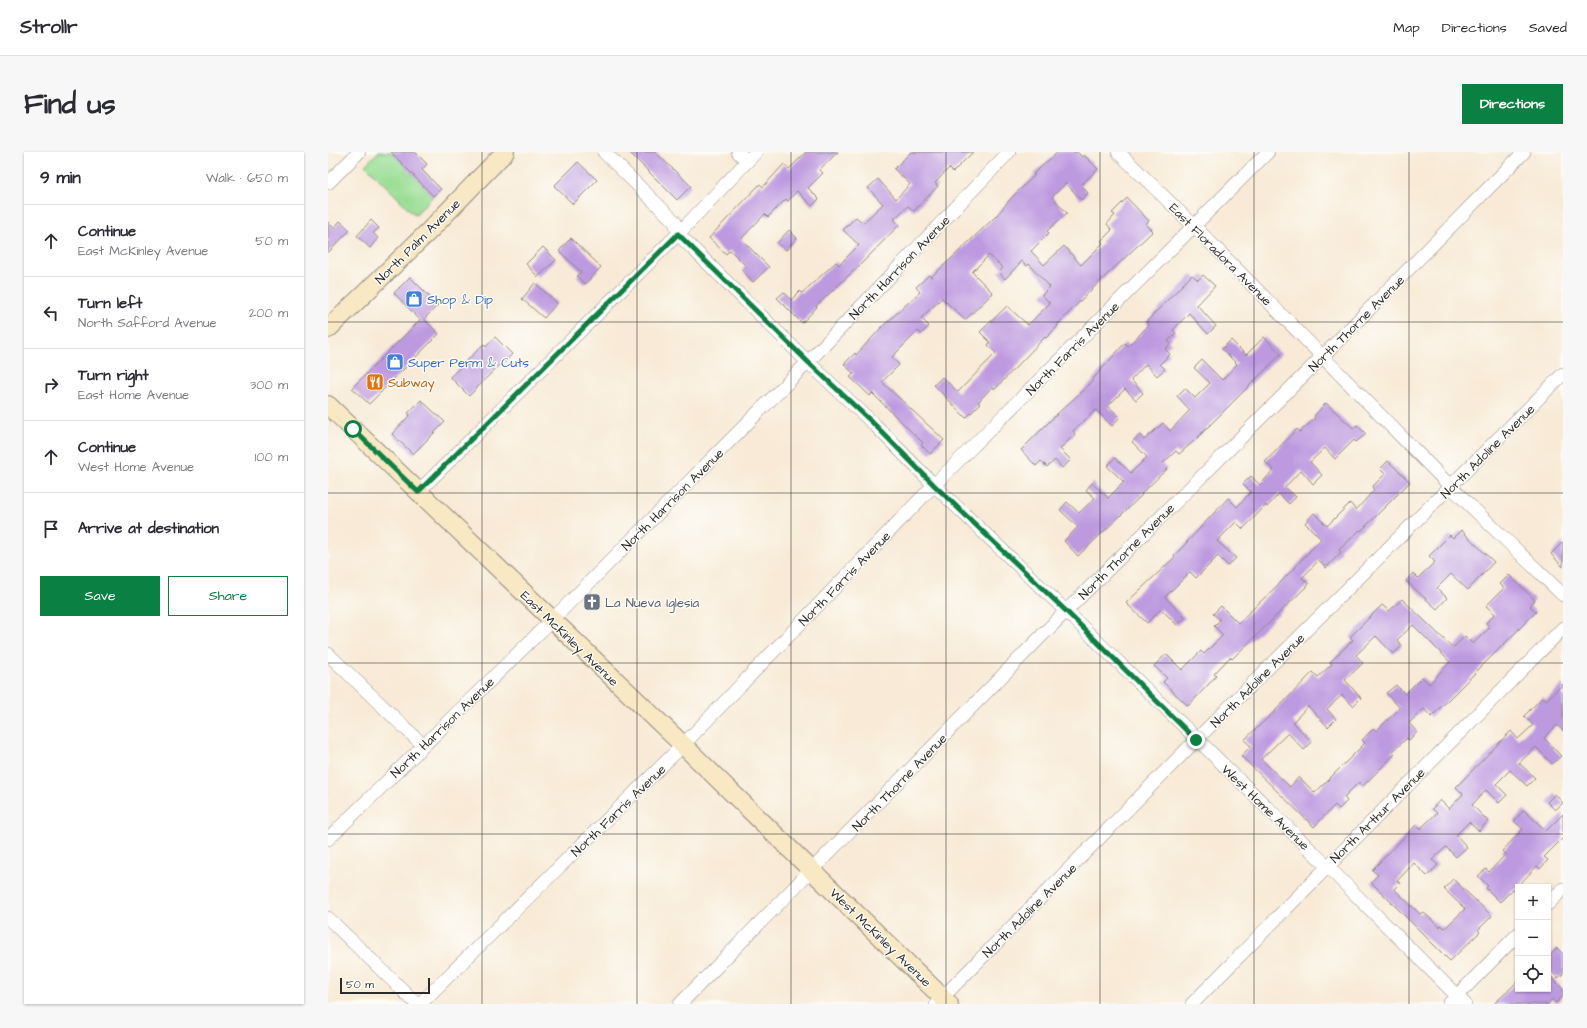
<!DOCTYPE html>
<meta charset="utf-8">
<style>
:root{--surface:#fff;--page:#f7f7f7;--text:#2b2b33;--muted:#7c7c81;--line:#e1e1e2;--accent:#0b8043}
body{margin:0;font-family:"Architects Daughter",sans-serif;background:var(--page);color:var(--text)}
.controls{position:absolute;right:12px;bottom:12px;display:grid;overflow:hidden;border-radius:0px;box-shadow:0 1px 3px #0004}
.controls button{width:36px;height:36px;display:grid;place-items:center;padding:0;border:0;border-bottom:1px solid var(--line);background:var(--surface);color:var(--text);font:20px sans-serif}
.scale{position:absolute;left:12px;bottom:10px;width:90px;box-sizing:border-box;padding-left:4px;border:2px solid #2b2b2b;border-top:0;font-size:11px;line-height:14px;white-space:nowrap;color:#2b2b2b;-webkit-text-stroke:3px #fdfcf7;paint-order:stroke}
.stop{position:absolute;width:12px;height:12px;margin:-9px;border:3px solid #0b8043;border-radius:50%;background:#fff}
.stop.end{background:#0b8043;border-color:#fff;box-shadow:0 1px 4px #0008}
.list{margin:0;padding:0;list-style:none}
h2{display:flex;justify-content:space-between;align-items:center;height:52px;margin:0;padding:0 16px;font-size:17px}
h2 small{font-size:13px;font-weight:400;color:var(--muted)}
.list li{display:grid;grid-template-columns:26px 1fr auto;gap:12px;align-items:center;box-sizing:border-box;height:72px;padding:0 16px;border-top:1px solid var(--line)}
.list b{display:block;font-size:15px;white-space:nowrap}
.list p{margin:0;font-size:13px;white-space:nowrap;color:var(--muted)}
.list em{font-size:13px;font-style:normal;color:var(--muted)}
.actions{display:flex;gap:8px;padding:12px 16px}
.actions a{flex:1;padding:9px 0;border:1px solid var(--accent);border-radius:0px;text-align:center;font-size:14px;color:var(--accent)}
.actions .main{background:var(--accent);color:#fff}
.icon{flex:none;width:22px;height:22px;fill:none;stroke:currentColor;stroke-width:2;stroke-linecap:round;stroke-linejoin:round}
.map{position:relative;flex:none;width:1235px;height:852px;overflow:hidden;border-radius:0px}
header{display:flex;align-items:center;gap:24px;box-sizing:border-box;height:56px;padding:0 20px;background:var(--surface);border-bottom:1px solid var(--line)}
header strong{font-size:19px}
nav{display:flex;gap:22px;margin-inline-start:auto;font-size:14px}
.intro{display:flex;align-items:center;justify-content:space-between;box-sizing:border-box;height:96px;padding:0 24px}
h1{margin:0;font-size:28px}
.button{padding:10px 18px;border-radius:0px;background:var(--accent);color:#fff;font-size:14px;font-weight:700}
main{display:flex;gap:24px;padding:0 24px}
aside{flex:1;background:var(--surface);border-radius:0px;box-shadow:0 1px 3px #0004}
.map>svg:first-child{display:block}
</style>
<header>
<strong>Strollr</strong>
<nav><a>Map</a><a>Directions</a><a>Saved</a></nav>
</header>
<div class="intro"><h1>Find us</h1><a class="button">Directions</a></div>
<main>
<aside>
<h2>9 min<small>Walk · 650 m</small></h2>
<ul class="list">
<li><svg class="icon" aria-label="ahead" viewBox="0 0 24 24"><path d="M12 20V5M6 11l6-6 6 6"/></svg><div><b>Continue</b><p>East McKinley Avenue</p></div><em>50 m</em></li>
<li><svg class="icon" aria-label="left" viewBox="0 0 24 24"><path d="M17 20v-9H6M10 6l-5 5 5 5"/></svg><div><b>Turn left</b><p>North Safford Avenue</p></div><em>200 m</em></li>
<li><svg class="icon" aria-label="right" viewBox="0 0 24 24"><path d="M7 20v-9h11M14 6l5 5-5 5"/></svg><div><b>Turn right</b><p>East Home Avenue</p></div><em>300 m</em></li>
<li><svg class="icon" aria-label="ahead" viewBox="0 0 24 24"><path d="M12 20V5M6 11l6-6 6 6"/></svg><div><b>Continue</b><p>West Home Avenue</p></div><em>100 m</em></li>
<li><svg class="icon" aria-label="arrive" viewBox="0 0 24 24"><path d="M6 21V4h12l-3 4 3 4H6"/></svg><div><b>Arrive at destination</b></div></li>
</ul>
<div class="actions"><a class="main">Save</a><a>Share</a></div>
</aside>
<div class="map">
<svg width="1235" height="852" viewBox="0 0 1235 852">
<rect width="100%" height="100%" fill="#fdfcf7"/>
<filter id="ink" filterUnits="userSpaceOnUse"><feTurbulence type="fractalNoise" baseFrequency=".025" numOctaves="2"/><feDisplacementMap in="SourceGraphic" scale="8" xChannelSelector="R" yChannelSelector="G"/><feConvolveMatrix kernelMatrix="1 2 1 2 8 2 1 2 1" color-interpolation-filters="sRGB"/></filter>
<filter id="wash" filterUnits="userSpaceOnUse"><feTurbulence type="fractalNoise" baseFrequency=".012" numOctaves="4" result="noise"/><feDisplacementMap in="SourceGraphic" scale="16" xChannelSelector="R" yChannelSelector="G"/><feGaussianBlur stdDeviation="0.9" result="paint"/><feColorMatrix in="noise" values="0 0 0 0 0 0 0 0 0 0 0 0 0 0 0 0 0 1.4 0 .05"/><feComposite in="paint" operator="in"/></filter>
<g filter="url(#wash)">
<rect width="100%" height="100%" fill="#f8ead6"/>
<polygon fill="#9bde96" stroke="#638460" points="50,0 63,0 106,43 87,63 37,13"/>
<g id="blocks">
<g fill="#bd9ae0" fill-rule="evenodd">
<polygon points="63,0 87,0 99,12 94,18 113,37 105,44"/>
<polygon points="301,0 327,0 363,34 349,48"/>
<polygon points="478,0 510,0 491,18 495,21 480,36 491,47 484,54 469,39 460,49 458,47 440,65 437,62 413,87 441,115 425,130 414,118 418,114 402,98 398,102 381,86 432,32 435,35 456,12 461,17"/>
<polygon points="583,0 645,0 625,20 621,16 607,31 610,34 586,59 580,54 566,67 571,73 534,111 488,154 489,155 474,171 449,146 456,140 463,148 472,139 474,141 508,110 511,113 531,93 515,78 528,65 535,71 555,52 540,36 550,27 568,47 582,32 566,17"/>
<polygon points="730,0 749,0 754,5 756,3 770,17 753,33 760,41 753,48 738,31 724,45 739,61 719,79 721,81 703,99 716,113 736,94 753,113 775,91 773,89 784,78 779,72 787,63 784,61 799,46 821,69 818,72 825,79 762,139 729,173 730,174 718,186 717,185 667,237 664,235 650,250 652,252 638,266 606,233 614,225 630,240 668,201 660,193 662,190 652,180 679,154 700,173 722,151 714,143 722,135 701,112 699,114 694,109 677,127 671,120 675,116 661,103 644,120 665,141 637,168 614,146 593,166 601,174 593,182 590,179 564,205 571,213 554,230 616,288 602,302 593,293 595,291 544,241 542,244 522,225 526,222 516,212 527,201 528,203 554,175 592,140 588,135 601,123 603,125 624,106 668,64 686,43 707,23 705,22"/>
<polygon points="250,10 269,28 245,52 226,34"/>
<polygon points="43,68 51,76 45,81 50,86 42,96 29,84"/>
<polygon points="12,69 22,78 0,101 0,70 6,76"/>
<polygon points="461,78 469,86 458,98 449,91"/>
<polygon points="243,86 273,115 257,132 249,124 253,120 231,99"/>
<polygon points="215,95 228,108 210,125 198,112"/>
<polygon points="864,123 870,128 875,123 887,134 869,153 888,174 880,182 861,161 845,178 848,181 840,189 843,192 837,197 842,202 832,212 837,217 829,224 818,212 803,228 815,241 808,248 797,237 780,254 792,265 784,274 768,258 745,279 747,282 732,297 743,308 734,316 727,308 719,315 713,309 708,314 693,298 728,263 765,229 764,228 797,191 800,194 821,173 818,170"/>
<polygon points="82,125 110,153 96,167 111,182 41,252 24,236 92,168 66,141"/>
<polygon points="207,131 229,151 216,166 194,147"/>
<polygon points="167,185 184,202 177,210 176,208 141,244 122,225 156,192 158,195"/>
<polygon points="936,185 953,202 865,290 851,302 848,299 834,312 839,317 813,342 814,343 750,404 736,389 750,375 732,358 739,350 751,361 767,346 758,338 764,331 780,346 796,330 779,314 787,306 803,321 819,305 804,290 812,283 816,288 835,271 842,279 862,258 849,244 857,236 867,246 882,231 866,216 874,208 894,228 909,212 894,197 903,188 918,203"/>
<polygon points="93,248 117,270 85,302 64,282 82,263 80,261"/>
<polygon points="998,251 1025,276 1029,273 1038,282 1028,290 1026,288 1007,307 997,296 982,310 994,323 985,332 973,318 957,335 968,345 961,352 951,342 939,355 938,353 915,377 908,370 889,389 908,406 900,414 890,404 868,426 862,420 837,445 857,466 849,473 833,457 819,471 798,451 847,405 846,404 900,346 909,355 923,340 915,332 923,324 932,333 946,318 937,310 969,277 972,280 987,266 986,264"/>
<polygon points="1060,309 1082,330 1033,379 1032,378 1011,398 1013,400 998,416 991,408 974,426 981,432 904,507 902,505 886,522 888,524 879,534 860,554 835,530 839,526 826,514 838,502 854,518 873,499 876,502 895,483 886,474 892,468 885,462 893,454 910,471 952,431 993,387 977,371 986,361 999,374 1022,351 1028,358 1046,338 1044,335 1057,322 1052,317"/>
<polygon points="1133,378 1166,410 1140,438 1123,422 1109,436 1119,446 1109,457 1078,429 1085,421 1090,426 1107,410 1101,404 1122,383 1125,386"/>
<polygon points="1235,390 1235,415 1223,402"/>
<path d="M1181 423 1207 448 1202 454 1208 460 1103 565 1096 557 1081 571 1089 580 1081 588 1079 586 1064 600 1067 602 1035 634 1031 630 1016 645 1019 649 1011 657 1007 653 986 675 913 604 923 594 916 588 946 560 985 520 990 525 1004 512 1002 510 1025 488 1022 485 1054 453 1061 459 1074 447 1125 496 1137 484 1145 492 1162 475 1158 471 1167 462 1158 454 1176 436 1172 432ZM1085 473 1122 510 1101 532 1094 525 1077 542 1068 533 1058 541 1072 556 1048 579 1046 576 1034 588 1037 591 987 641 971 625 962 635 933 607 960 581 976 598 984 590 965 570 980 554 1000 575 1008 567 999 557 1014 543 1025 554 1033 546 1017 528 1035 511 1028 503 1048 484 1065 502 1074 494 1069 488Z"/>
<polygon points="1235,532 1235,579 1229,573 1216,586 1233,604 1224,612 1208,595 1191,611 1207,626 1199,634 1182,618 1168,632 1179,643 1171,651 1158,638 1144,653 1160,669 1151,679 1141,670 1128,683 1139,695 1128,705 1118,695 1104,708 1110,713 1099,724 1086,711 1069,729 1072,731 1066,737 1092,762 1095,760 1112,775 1113,773 1117,776 1137,757 1116,737 1125,727 1164,764 1150,778 1152,780 1122,809 1043,730 1050,723 1044,718 1088,673 1092,677 1109,661 1104,657 1112,648 1121,657 1135,642 1128,635 1183,579 1190,587 1205,573 1196,564 1215,545 1218,548"/>
<polygon points="1227,642 1235,651 1227,658 1219,650"/>
<polygon points="1196,658 1218,679 1235,662 1235,686 1216,705 1220,708 1212,717 1209,714 1186,738 1185,737 1172,750 1158,736 1160,734 1150,724 1158,717 1161,720 1178,702 1174,699 1195,677 1186,669"/>
<polygon points="1229,796 1235,802 1235,822 1230,826 1220,816 1220,806"/>
<polygon points="1220,822 1235,837 1235,844 1228,851 1224,847 1220,852 1166,852 1190,829 1190,837 1220,837"/>
</g>
</g>
</g>
<g filter="url(#ink)">
<use href="#blocks" fill-opacity="0" stroke="#928a80" stroke-width="1"/>
<g fill="none" stroke-linecap="round" stroke-linejoin="round">
<defs>
<g id="minor">
<polyline points="276,0 347,70 350,82 480,210 547,273 606,333 738,459 999,714 1137,852"/>
<polyline points="410,0 419,9"/>
<polyline points="790,0 866,74 1123,335 1235,443"/>
<polyline points="0,31 31,0"/>
<polyline points="90,340 350,82 428,0"/>
<polyline points="0,502 95,593"/>
<polyline points="0,687 224,468 480,210 681,0"/>
<polyline points="1220,752 1235,737"/>
<polyline points="0,766 89,852"/>
<polyline points="92,852 355,593 606,333 940,0"/>
<polyline points="352,852 738,459 994,205 1196,0"/>
<polyline points="608,852 868,588 1235,222"/>
<polyline points="864,852 1235,476"/>
<polyline points="1121,852 1190,782"/>
</g>
<g id="secondary">
<polyline points="0,177 101,79 177,0"/>
<polyline points="0,253 355,593 621,852"/>
</g>
</defs>
<use href="#minor" stroke="#928a80" stroke-width="14"/>
<use href="#secondary" stroke="#928a80" stroke-width="20"/>
<use href="#minor" stroke="#fff" stroke-width="13"/>
<use href="#secondary" stroke="#f8e8c3" stroke-width="18"/>
</g>
</g>
<g fill="none" stroke-linecap="round" stroke-linejoin="round" filter="url(#ink)">
<polyline stroke="#0b8043" stroke-width="5" points="25,277 90,340 350,82 480,210 547,273 606,333 738,459 868,588"/>
</g>
<path fill="none" stroke="#2b2b2b" stroke-width="1" stroke-opacity="0.55" d="M154 0V852M309 0V852M463 0V852M618 0V852M772 0V852M926 0V852M1081 0V852M0 170H1235M0 341H1235M0 511H1235M0 682H1235"/>
<defs>
<symbol id="shop-square" viewBox="-11 -11 22 22"><rect x="-9" y="-9" width="18" height="18" rx="4" fill="#3f7fe0" stroke="#fdfcf7"/><path d="M-5-2.5h2.3a2.7 3.5 0 0 1 5.4 0H5L5.5 6h-11ZM-1.5-2.5h3a1.5 2.3 0 0 0-3 0Z" fill="#fff"/></symbol>
<symbol id="restaurant-square" viewBox="-11 -11 22 22"><rect x="-9" y="-9" width="18" height="18" rx="4" fill="#e8710a" stroke="#fdfcf7"/><path d="M-5-6h1v4h1v-4h1v4h1v-4h1v5L-1.5 .5V6h-2V.5L-5-1ZM5-6V6H3V1.5H1.5Q1.5-4 5-6Z" fill="#fff"/></symbol>
<symbol id="church-square" viewBox="-11 -11 22 22"><rect x="-9" y="-9" width="18" height="18" rx="4" fill="#6b7280" stroke="#fdfcf7"/><path d="M-1.2-6h2.4v3.5h3.3v2.4h-3.3V6h-2.4V-.1h-3.3v-2.4h3.3Z" fill="#fff"/></symbol>
</defs>
<g fill-rule="evenodd">
<use href="#shop-square" x="76" y="137" width="20" height="20"/>
<use href="#shop-square" x="57" y="200" width="20" height="20"/>
<use href="#restaurant-square" x="37" y="220" width="20" height="20"/>
<use href="#church-square" x="254" y="440" width="20" height="20"/>
</g>
<g text-anchor="middle" stroke-width="3" stroke-linejoin="round" paint-order="stroke">
<g font-size="13" fill="#2b2b2b" stroke="#fdfcf7">
<text transform="translate(89 89) rotate(-45)" y="5">North Palm Avenue</text>
<text transform="translate(893 102) rotate(45)" y="5">East Floradora Avenue</text>
<text transform="translate(571 115) rotate(-46)" y="5">North Harrison Avenue</text>
<text transform="translate(1028 171) rotate(-45)" y="5">North Thorne Avenue</text>
<text transform="translate(744 196) rotate(-45)" y="5">North Farris Avenue</text>
<text transform="translate(1159 299) rotate(-45)" y="5">North Adoline Avenue</text>
<text transform="translate(344 347) rotate(-45)" y="5">North Harrison Avenue</text>
<text transform="translate(798 399) rotate(-45)" y="5">North Thorne Avenue</text>
<text transform="translate(516 426) rotate(-46)" y="5">North Farris Avenue</text>
<text transform="translate(242 486) rotate(44)" y="5">East McKinley Avenue</text>
<text transform="translate(929 528) rotate(-45)" y="5">North Adoline Avenue</text>
<text transform="translate(114 575) rotate(-44)" y="5">North Harrison Avenue</text>
<text transform="translate(571 630) rotate(-46)" y="5">North Thorne Avenue</text>
<text transform="translate(938 655) rotate(44)" y="5">West Home Avenue</text>
<text transform="translate(290 658) rotate(-44)" y="5">North Farris Avenue</text>
<text transform="translate(1049 663) rotate(-45)" y="5">North Arthur Avenue</text>
<text transform="translate(701 758) rotate(-45)" y="5">North Adoline Avenue</text>
<text transform="translate(553 785) rotate(44)" y="5">West McKinley Avenue</text>
</g>
<g font-size="13" fill="#366cbe" stroke="#fdfcf7" text-anchor="start">
<text x="99" y="152">Shop &amp; Dip</text>
<text x="80" y="215">Super Perm &amp; Cuts</text>
</g>
<g font-size="13" fill="#c56008" stroke="#fdfcf7" text-anchor="start">
<text x="60" y="235">Subway</text>
</g>
<g font-size="13" fill="#5b616d" stroke="#fdfcf7" text-anchor="start">
<text x="277" y="455">La Nueva Iglesia</text>
</g>
</g>
</svg>
<div class="controls">
<button>+</button>
<button>−</button>
<button><svg class="icon" aria-label="locate" viewBox="0 0 24 24"><circle cx="12" cy="12" r="6"/><path d="M12 2v4M12 18v4M2 12h4M18 12h4"/></svg></button>
</div>
<div class="scale">50 m</div>
<div class="stop" style="left:25px;top:277px"></div>
<div class="stop end" style="left:868px;top:588px"></div>
</div>
</main>
